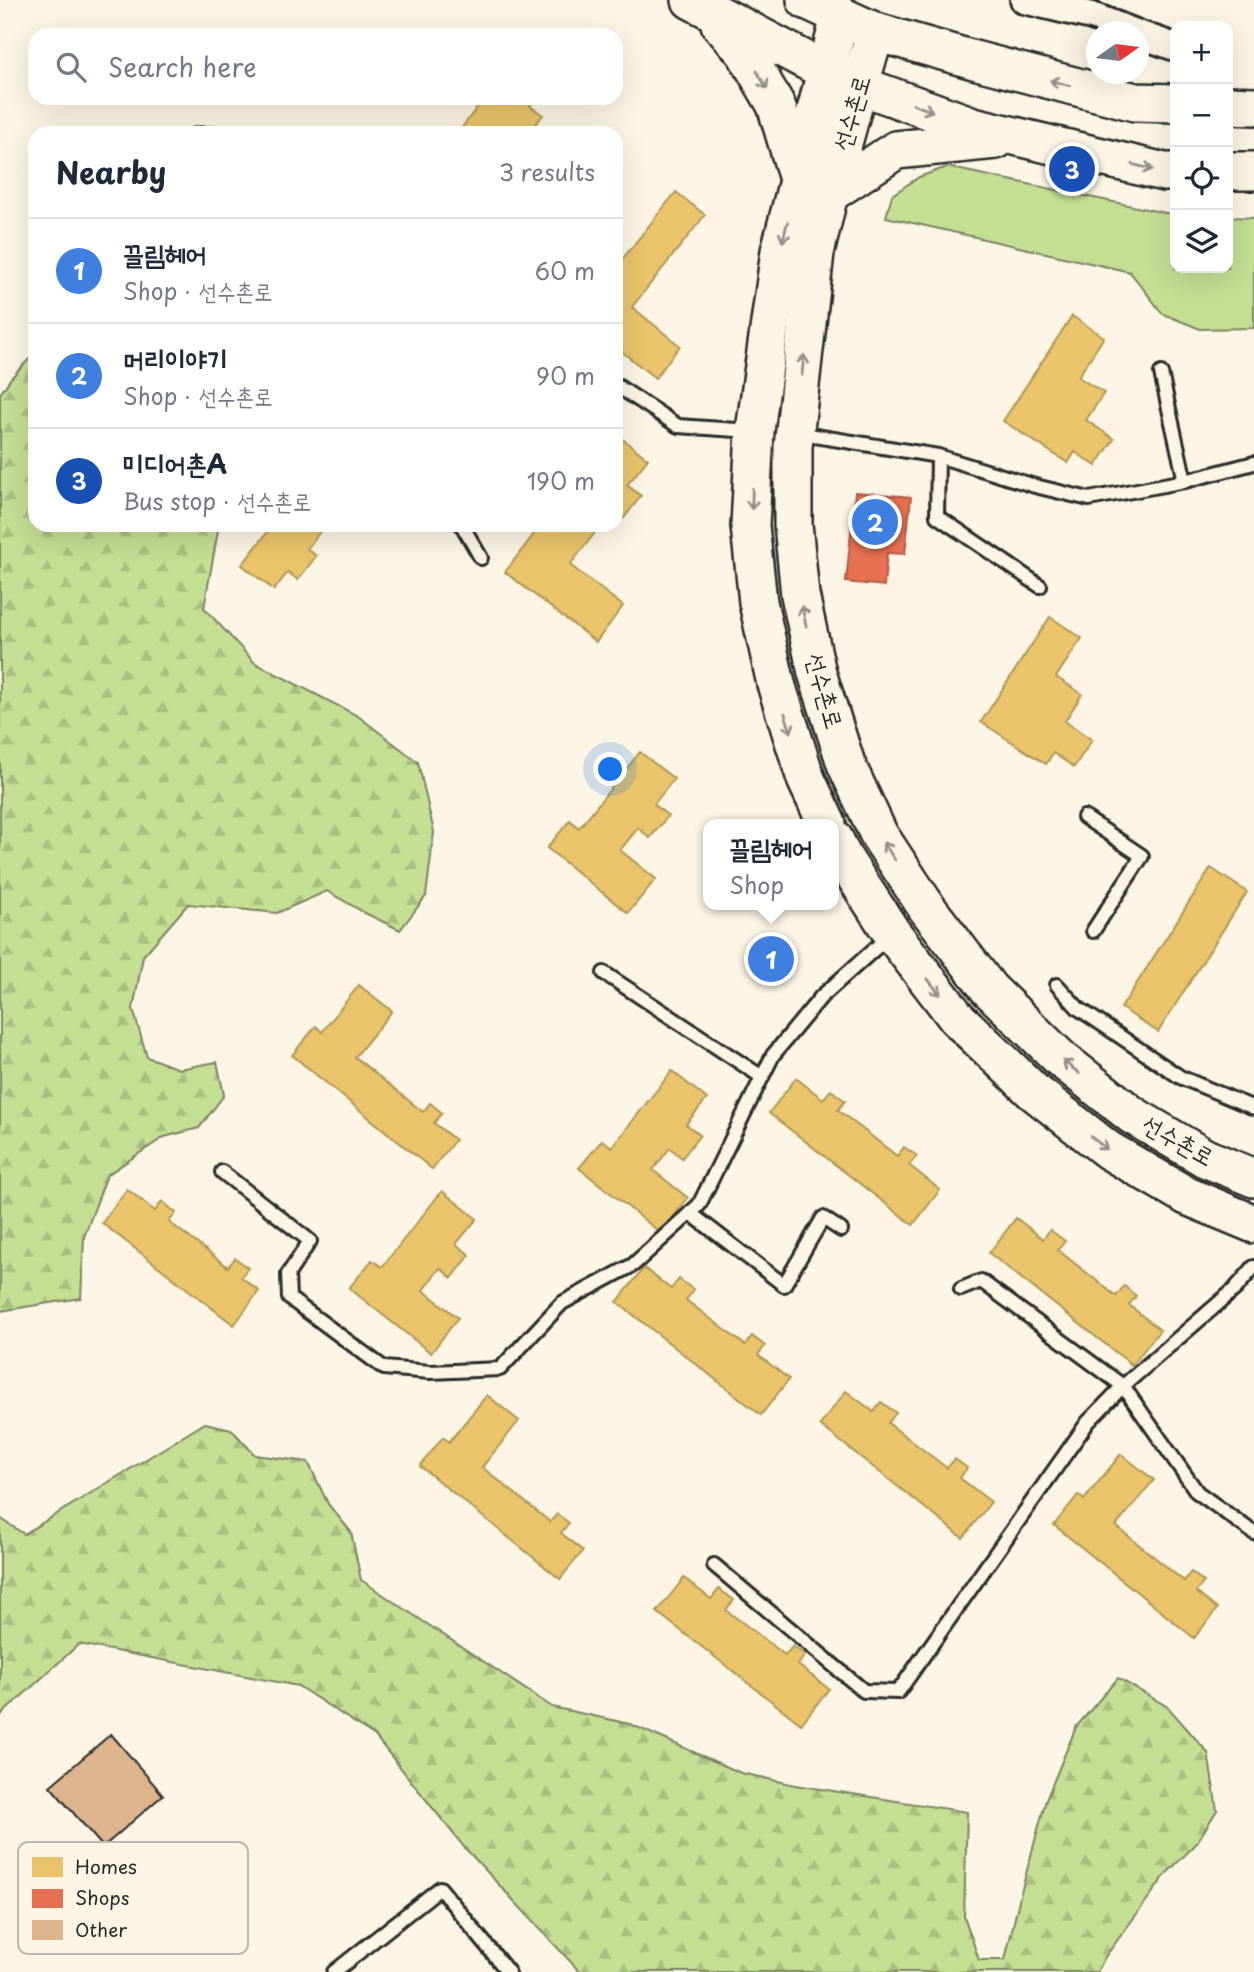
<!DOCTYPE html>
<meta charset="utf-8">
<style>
:root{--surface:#fff;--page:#f6f6f7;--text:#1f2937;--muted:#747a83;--line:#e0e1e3;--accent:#c8321e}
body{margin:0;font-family:"Playpen Sans","Poor Story",sans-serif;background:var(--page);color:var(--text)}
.controls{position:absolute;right:21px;top:21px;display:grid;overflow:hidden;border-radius:14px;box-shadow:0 7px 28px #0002}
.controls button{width:63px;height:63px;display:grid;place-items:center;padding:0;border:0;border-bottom:2px solid var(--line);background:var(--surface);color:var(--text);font:35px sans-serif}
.compass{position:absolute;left:1086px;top:21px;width:63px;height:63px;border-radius:50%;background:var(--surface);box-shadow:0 7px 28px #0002;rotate:76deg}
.you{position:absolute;left:611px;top:770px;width:24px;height:24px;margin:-18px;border:5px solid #fff;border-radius:50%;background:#1a73e8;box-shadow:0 0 0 10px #1a73e833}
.badge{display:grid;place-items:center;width:46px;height:46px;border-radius:50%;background:var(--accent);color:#fff;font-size:23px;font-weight:700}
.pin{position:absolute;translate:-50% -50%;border:4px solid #fff;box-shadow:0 2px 7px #0006}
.popup{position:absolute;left:703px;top:819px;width:136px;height:91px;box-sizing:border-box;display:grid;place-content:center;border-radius:14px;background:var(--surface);filter:drop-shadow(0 2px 5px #0005);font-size:23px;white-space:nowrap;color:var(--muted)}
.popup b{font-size:26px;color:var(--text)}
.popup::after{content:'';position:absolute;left:50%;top:100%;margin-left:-14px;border:14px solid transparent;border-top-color:var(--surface)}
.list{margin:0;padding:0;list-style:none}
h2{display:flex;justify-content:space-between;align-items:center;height:91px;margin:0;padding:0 28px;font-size:30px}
h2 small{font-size:23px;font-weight:400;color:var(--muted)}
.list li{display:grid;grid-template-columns:46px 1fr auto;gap:21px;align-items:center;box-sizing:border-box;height:105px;padding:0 28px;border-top:2px solid var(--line)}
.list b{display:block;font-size:26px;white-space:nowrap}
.list p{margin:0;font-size:23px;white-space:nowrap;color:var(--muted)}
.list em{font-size:23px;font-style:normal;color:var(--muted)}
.icon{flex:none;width:38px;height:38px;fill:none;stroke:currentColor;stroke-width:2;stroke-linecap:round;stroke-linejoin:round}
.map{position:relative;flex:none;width:1254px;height:1972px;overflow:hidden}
.search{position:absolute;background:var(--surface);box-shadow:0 7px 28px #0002;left:28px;top:28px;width:595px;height:77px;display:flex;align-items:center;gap:18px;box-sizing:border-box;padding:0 24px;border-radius:21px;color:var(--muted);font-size:26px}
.panel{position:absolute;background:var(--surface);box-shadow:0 7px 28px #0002;left:28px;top:126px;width:595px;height:406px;border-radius:21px}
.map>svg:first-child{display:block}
</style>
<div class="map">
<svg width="1254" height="1972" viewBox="0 0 1254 1972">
<defs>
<pattern id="forest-firs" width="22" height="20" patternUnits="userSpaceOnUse" patternTransform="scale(1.75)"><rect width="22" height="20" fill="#c4de94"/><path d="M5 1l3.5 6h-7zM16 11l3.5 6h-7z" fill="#a9bf80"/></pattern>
</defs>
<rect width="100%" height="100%" fill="#fcf5e5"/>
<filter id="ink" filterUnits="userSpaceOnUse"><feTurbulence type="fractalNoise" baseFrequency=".0143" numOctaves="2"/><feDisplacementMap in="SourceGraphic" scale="14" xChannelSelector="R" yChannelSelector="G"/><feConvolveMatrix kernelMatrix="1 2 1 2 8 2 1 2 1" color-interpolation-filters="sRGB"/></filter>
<g filter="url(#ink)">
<polygon fill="#c4de94" stroke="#788460" stroke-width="2" points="947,167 1175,215 1175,268 1228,268 1228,217 1254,218 1254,328 1200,329 1163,314 1130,272 886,217 892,195 919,177"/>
<g fill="url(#forest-firs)" stroke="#788460" stroke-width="2">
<polygon points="196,126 267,126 269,133 181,133"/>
<polygon points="35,353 35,525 219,525 204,608 255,663 358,716 418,762 434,832 426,896 400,930 365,913 327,891 277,913 188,904 143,956 133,1009 147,1057 179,1069 217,1062 224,1095 199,1128 164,1137 107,1175 84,1237 81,1298 0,1311 0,394 11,378"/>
<polygon points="205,1423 231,1429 255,1455 308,1462 328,1504 351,1532 361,1580 552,1707 630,1724 741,1773 795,1785 967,1812 964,1916 979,1960 1005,1960 1020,1896 1046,1800 1076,1727 1118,1678 1168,1707 1208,1753 1217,1810 1196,1844 1167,1873 1105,1957 1097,1972 580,1972 464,1847 375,1736 298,1686 79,1644 0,1716 0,1518 24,1534"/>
</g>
<g fill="#e9c46a" stroke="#b09657" stroke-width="2">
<polygon points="484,98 536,98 530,106 543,115 529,133 523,133 514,127 510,133 458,133"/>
<polygon points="676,192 705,215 632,307 680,346 655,378 616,347 616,267"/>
<polygon points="1072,316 1104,337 1078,377 1104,393 1086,420 1114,439 1096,466 1075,452 1068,463 1003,421"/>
<polygon points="616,434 648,459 627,485 641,496 624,518 616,512"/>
<polygon points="273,525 325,525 307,549 316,556 298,580 288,572 274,590 242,565"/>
<polygon points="541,525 601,525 570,565 623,606 596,642 505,572"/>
<polygon points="1050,617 1082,638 1056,677 1082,694 1065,721 1092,740 1074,767 1053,753 1046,764 981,722"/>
<polygon points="640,752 674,779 654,804 668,816 650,838 638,828 620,850 656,879 628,913 547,848 570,820 579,828"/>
<polygon points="1211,868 1247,892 1158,1032 1121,1008"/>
<polygon points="359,985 392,1011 355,1057 423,1112 430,1103 442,1113 434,1123 455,1140 432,1169 292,1055 316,1026 322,1032"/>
<polygon points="672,1071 707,1099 686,1124 700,1135 682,1158 670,1148 653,1170 688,1198 661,1233 579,1168 602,1140 612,1147"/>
<polygon points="796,1078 823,1099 831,1090 845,1101 838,1110 897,1156 904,1147 917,1156 909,1165 940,1190 913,1225 769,1113"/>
<polygon points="127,1189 155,1211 162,1201 176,1213 169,1222 228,1267 235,1258 248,1268 241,1277 259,1291 234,1325 102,1223"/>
<polygon points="442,1191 477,1219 456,1244 470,1255 452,1278 440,1268 423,1290 458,1318 431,1353 349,1288 372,1260 382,1267"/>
<polygon points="1016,1218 1043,1239 1050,1230 1065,1241 1058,1250 1116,1296 1124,1286 1136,1296 1129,1305 1160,1330 1132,1365 989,1253"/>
<polygon points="644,1268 671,1289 679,1279 694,1290 686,1300 745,1345 752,1336 765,1346 758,1355 789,1379 761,1415 617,1302"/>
<polygon points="846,1391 874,1412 881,1402 896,1413 888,1423 947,1468 955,1459 967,1468 960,1478 991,1502 963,1538 820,1425"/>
<polygon points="487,1395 519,1421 482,1467 550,1522 557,1514 569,1523 561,1533 583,1551 560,1579 420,1466 443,1437 449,1442"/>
<polygon points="1121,1454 1154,1480 1116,1526 1184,1581 1191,1572 1204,1582 1196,1592 1217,1609 1194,1638 1054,1525 1078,1495 1084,1500"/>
<polygon points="684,1578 711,1599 719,1589 734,1600 726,1610 785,1655 793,1646 805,1655 798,1665 829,1689 801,1724 657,1612"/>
</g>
<polygon fill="#e76f51" stroke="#af5b46" stroke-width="2" points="855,492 911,497 905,554 887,553 884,586 846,582"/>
<polygon fill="#deb48f" stroke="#2b2b2b" stroke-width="2" points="111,1734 163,1795 103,1847 50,1786"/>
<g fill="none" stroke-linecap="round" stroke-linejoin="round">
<defs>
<g id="lane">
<polyline points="1161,373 1185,481"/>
<polyline points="616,385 678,426 751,431"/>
<polyline points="797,433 938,456 1035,486 1089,499 1185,481 1254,463"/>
<polyline points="938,456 937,516 1040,586"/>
<polyline points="462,525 481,558"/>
<polyline points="1084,817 1142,856 1093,931"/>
<polyline points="604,973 762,1077"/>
<polyline points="1057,985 1078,1008 1180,1077 1254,1108"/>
<polyline points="222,1172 310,1241 288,1274 289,1298 384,1368 430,1372 500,1369 562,1303 633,1265 699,1205 773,1055 821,997 889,936"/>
<polyline points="690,1213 784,1285 823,1218 841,1230"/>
<polyline points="961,1289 981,1281 1123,1386 1197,1492 1254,1533"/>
<polyline points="714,1565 864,1691 898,1692 1088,1422 1123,1386 1235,1289 1254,1267"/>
<polyline points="334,1972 440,1888 508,1972"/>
</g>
<g id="street">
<polyline points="1024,0 1092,16 1133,32"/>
<polyline points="1138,34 1175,47"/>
</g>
<g id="secondary">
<polyline points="691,0 826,71 859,85 973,126 1164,172 1175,172"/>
<polyline points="806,0 876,32 974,60 1135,102 1175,103"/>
<polyline points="720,24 745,52 776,105 798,179"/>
<polyline points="876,32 859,85 829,194 815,253 793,447 793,524 800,595 817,673 846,764 879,835 927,908 989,989 1061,1059 1132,1115 1205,1158 1254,1178"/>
<polyline points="1228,105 1254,106"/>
<polyline points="1228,171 1254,171"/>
<polyline points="829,194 896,150 996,140"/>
<polyline points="827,824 806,779 776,684 758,602 750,526 755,431 780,251 840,17"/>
<polyline points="834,839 842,856 892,933 957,1018 1033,1091 1108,1150 1187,1196 1254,1224"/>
</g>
</defs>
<use href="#lane" stroke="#2b2b2b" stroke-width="18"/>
<use href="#street" stroke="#2b2b2b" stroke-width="32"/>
<use href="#secondary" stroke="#2b2b2b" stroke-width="42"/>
<use href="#lane" stroke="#fcf5e5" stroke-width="12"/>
<use href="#street" stroke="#fcf5e5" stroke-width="26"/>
<use href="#secondary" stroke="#fcf5e5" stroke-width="37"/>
</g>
<defs><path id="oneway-shaft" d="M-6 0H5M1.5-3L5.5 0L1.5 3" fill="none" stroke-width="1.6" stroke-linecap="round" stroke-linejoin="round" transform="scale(1.75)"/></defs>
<g stroke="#949088">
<use href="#oneway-shaft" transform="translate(762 80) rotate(60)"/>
<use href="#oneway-shaft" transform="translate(1060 83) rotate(-166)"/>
<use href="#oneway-shaft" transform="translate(923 108) rotate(20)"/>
<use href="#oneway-shaft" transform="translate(1143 167) rotate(14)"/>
<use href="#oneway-shaft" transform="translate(785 232) rotate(104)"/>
<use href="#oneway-shaft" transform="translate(803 365) rotate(-84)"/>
<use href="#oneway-shaft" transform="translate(752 499) rotate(92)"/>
<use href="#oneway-shaft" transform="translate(804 616) rotate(-102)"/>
<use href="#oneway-shaft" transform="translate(788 723) rotate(72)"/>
<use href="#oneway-shaft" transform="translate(889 851) rotate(-123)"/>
<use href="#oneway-shaft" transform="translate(934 987) rotate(52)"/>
<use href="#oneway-shaft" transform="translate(1071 1067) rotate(-142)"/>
<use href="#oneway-shaft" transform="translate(1099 1143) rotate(38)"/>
</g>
</g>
<g text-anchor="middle" stroke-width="7" stroke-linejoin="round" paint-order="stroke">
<g font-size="24" fill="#2b2b2b" stroke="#fcf5e5">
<text transform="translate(852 113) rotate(-74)" y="8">선수촌로</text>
<text transform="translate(824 691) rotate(74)" y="8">선수촌로</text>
<text transform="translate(1178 1141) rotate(29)" y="8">선수촌로</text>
</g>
</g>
<rect x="18" y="1842" width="230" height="112" rx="10" fill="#fcf5e5" stroke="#bdb8ad" stroke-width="2"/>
<rect x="32" y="1857" width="31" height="20" fill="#e9c46a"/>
<rect x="32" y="1889" width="31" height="19" fill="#e76f51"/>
<rect x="32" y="1920" width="31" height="20" fill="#deb48f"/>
<g font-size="19" fill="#2b2b2b">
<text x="75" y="1874">Homes</text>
<text x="75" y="1905">Shops</text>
<text x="75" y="1937">Other</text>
</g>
</svg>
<div class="controls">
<button>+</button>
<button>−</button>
<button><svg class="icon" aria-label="locate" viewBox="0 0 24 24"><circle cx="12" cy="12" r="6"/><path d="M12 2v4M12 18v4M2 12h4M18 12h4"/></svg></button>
<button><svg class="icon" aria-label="layers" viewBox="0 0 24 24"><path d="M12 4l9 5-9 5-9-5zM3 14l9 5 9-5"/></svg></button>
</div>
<svg class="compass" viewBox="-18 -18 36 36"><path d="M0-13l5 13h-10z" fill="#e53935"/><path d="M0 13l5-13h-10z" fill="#747a83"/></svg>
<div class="you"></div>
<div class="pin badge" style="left:771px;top:959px;background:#3f7fe0">1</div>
<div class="popup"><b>끌림헤어</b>Shop</div>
<div class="pin badge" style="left:875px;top:522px;background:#3f7fe0">2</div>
<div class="pin badge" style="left:1072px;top:169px;background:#1a4fb4">3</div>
<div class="search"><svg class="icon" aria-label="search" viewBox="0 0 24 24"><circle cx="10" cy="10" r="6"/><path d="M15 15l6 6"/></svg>Search here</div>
<section class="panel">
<h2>Nearby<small>3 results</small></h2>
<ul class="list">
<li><span class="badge" style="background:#3f7fe0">1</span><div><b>끌림헤어</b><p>Shop · 선수촌로</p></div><em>60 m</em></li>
<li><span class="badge" style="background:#3f7fe0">2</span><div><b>머리이야기</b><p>Shop · 선수촌로</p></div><em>90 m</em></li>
<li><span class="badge" style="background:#1a4fb4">3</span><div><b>미디어촌A</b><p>Bus stop · 선수촌로</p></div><em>190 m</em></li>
</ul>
</section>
</div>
